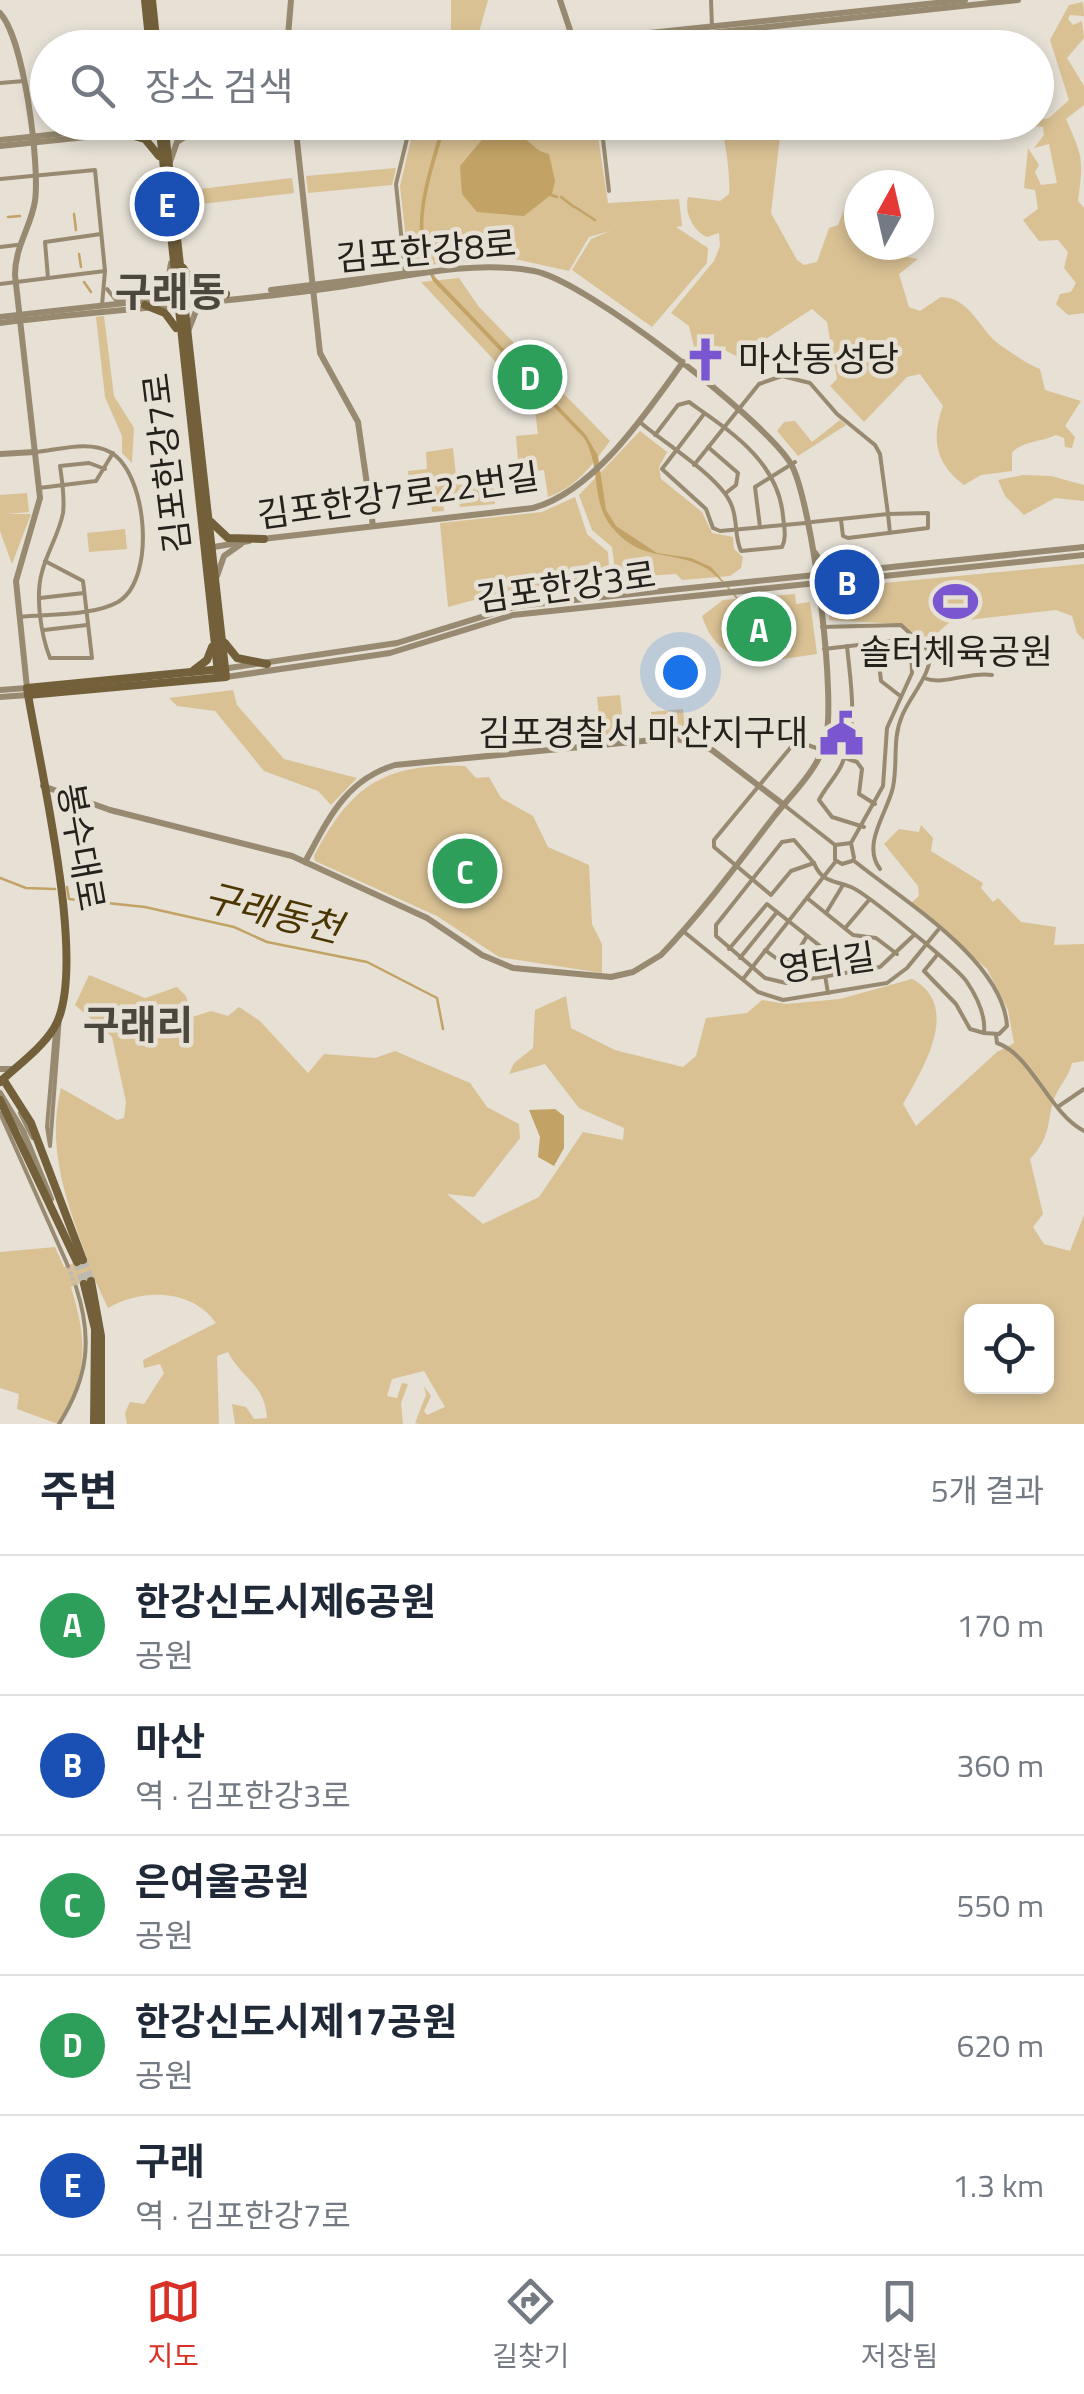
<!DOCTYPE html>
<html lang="ko">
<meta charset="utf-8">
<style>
:root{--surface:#fff;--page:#f6f6f7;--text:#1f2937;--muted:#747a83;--line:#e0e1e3;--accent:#d93025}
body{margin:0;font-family:"Titillium Web","Noto Sans KR",sans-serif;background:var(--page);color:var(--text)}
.controls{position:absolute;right:30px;bottom:30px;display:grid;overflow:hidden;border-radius:15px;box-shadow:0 5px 15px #0003}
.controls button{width:90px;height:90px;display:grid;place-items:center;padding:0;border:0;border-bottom:2px solid var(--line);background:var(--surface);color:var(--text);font:50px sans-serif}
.compass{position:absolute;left:844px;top:170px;width:90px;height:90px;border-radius:50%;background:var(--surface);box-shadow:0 5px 15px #0003;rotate:8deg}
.you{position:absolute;left:680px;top:672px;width:35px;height:35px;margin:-25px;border:8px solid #fff;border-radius:50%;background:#1a73e8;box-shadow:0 0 0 15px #1a73e833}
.badge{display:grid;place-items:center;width:65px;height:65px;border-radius:50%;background:var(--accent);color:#fff;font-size:32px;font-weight:700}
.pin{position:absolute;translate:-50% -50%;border:5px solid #fff;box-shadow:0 2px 10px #0006}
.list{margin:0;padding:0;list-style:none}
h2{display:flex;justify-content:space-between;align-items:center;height:130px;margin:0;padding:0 40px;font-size:42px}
h2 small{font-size:32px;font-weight:400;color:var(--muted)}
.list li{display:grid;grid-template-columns:65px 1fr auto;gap:30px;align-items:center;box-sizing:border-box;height:140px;padding:0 40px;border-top:2px solid var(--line)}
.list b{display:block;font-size:38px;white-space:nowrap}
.list p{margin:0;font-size:32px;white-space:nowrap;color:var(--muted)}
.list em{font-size:32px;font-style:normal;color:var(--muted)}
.icon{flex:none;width:55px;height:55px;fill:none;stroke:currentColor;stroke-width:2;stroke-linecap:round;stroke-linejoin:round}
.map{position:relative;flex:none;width:1084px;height:1424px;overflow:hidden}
.search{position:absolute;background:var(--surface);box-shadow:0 5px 15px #0003;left:30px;right:30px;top:30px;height:110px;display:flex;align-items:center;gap:25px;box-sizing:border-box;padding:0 35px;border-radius:55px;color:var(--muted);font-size:38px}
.sheet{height:830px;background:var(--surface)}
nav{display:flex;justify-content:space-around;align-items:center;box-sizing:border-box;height:140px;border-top:2px solid var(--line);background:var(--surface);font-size:28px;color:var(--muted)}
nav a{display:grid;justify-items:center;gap:5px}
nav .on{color:var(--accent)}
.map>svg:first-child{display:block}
</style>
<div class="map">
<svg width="1084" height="1424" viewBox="0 0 1084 1424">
<rect width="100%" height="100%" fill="#e6e0d5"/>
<g fill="#d9c194" fill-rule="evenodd">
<polygon points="451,0 488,0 475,47 439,47 446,38 451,39"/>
<path d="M1083 2 1084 16 1070 15 1068 19 1073 25 1082 21 1084 38 1067 58 1084 86V105L1066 119C1082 156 1084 157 1078 201L1084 208V313L1068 315 1056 304 1060 294 1071 292 1076 283 1064 268 1068 252 1058 240 1039 241 1023 220 1038 209 1035 190 1024 188 1028 148 1039 165 1035 172 1041 185 1057 183 1049 144 1034 148 1044 135 1043 127 1020 124 1049 118 1069 100 1050 40 1069 5Z"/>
<polygon points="415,123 596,123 608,203 679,199 682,226 676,227 708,248 707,263 652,327 572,270 591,239 610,231 589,237 569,271 506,257 409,267 400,186"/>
<path d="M720 123H798L803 133 780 137 771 213 797 260 804 265 817 262 829 228 838 225 850 194 859 197V245H898L897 255 918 259 899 274 909 307 920 311 941 297C970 297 981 332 1000 345 1014 354 1025 363 1040 369L1045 390 1081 401 1065 426 1075 437 1072 448 1065 447 1064 438 1056 435C1042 442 1021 441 1012 453V471L981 475 964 485C935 464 931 438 943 406L920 374 907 377 864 422 830 386 837 379 827 322 812 309 738 357 717 346 694 347 689 326 671 313 714 261 720 246 719 233 707 237C693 231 684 212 688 197L720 201 729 194C731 179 725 136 720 123Z"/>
<polygon points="396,168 392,185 308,193 306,176"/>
<polygon points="292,178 294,193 185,206 183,191"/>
<path d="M459 278 479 307 610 441C592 465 577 487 548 497L544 470 519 473 516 436 538 434 534 403 421 282Z"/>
<polygon points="104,316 114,396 134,428 132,463 122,453 122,436 105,397 96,317"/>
<polygon points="840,420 846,425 798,456 777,431 784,422 795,421 812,442"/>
<polygon points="640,431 667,452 659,467 661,479 702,512 712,533 733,537 734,549 743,557 741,568 730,576 682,580 676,574 616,578 612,547 592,530 579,495"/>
<polygon points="453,448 457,485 493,481 495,504 460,507 458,494 442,495 444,511 432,512 431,503 411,505 408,471 427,469 426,452"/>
<polygon points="1023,475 1051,476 1084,485 1084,501 1055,498 1024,515 1005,496 998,480"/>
<polygon points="27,493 29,512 7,514 31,514 12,564 0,531 0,495"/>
<polygon points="575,497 587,534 608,552 610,579 507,591 448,607 440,523 542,512"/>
<polygon points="125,529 127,549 89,552 87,533"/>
<polygon points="1084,564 1084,640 1077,633 1072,616 1056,610 950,622 927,642 900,624 829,620 831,588"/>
<path d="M795 594 796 604 810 602 817 654C770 661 720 673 702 616L723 600Z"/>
<polygon points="233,690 237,705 284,759 357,778 331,805 318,791 264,771 215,711 177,706 169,698"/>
<polygon points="620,695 624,733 601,735 597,697"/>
<polygon points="683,709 685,729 653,732 651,712"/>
<path d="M465 766 476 778 489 777 501 798 533 816 548 847 589 865 592 924 602 944V973L499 957 437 916 315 861 314 856C351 786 383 763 465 766Z"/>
<path d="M921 825 933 838 931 851 983 883 981 888 993 902 998 898 1021 922 1056 927 1054 945 1084 944V1061L1072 1063C1069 1076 1063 1081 1057 1092 1045 1116 1055 1133 1030 1159L1043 1214 1033 1227 1044 1244 1070 1251 1084 1215V1424H419L415 1423 426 1395 424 1386 431 1396 424 1411 427 1415 445 1407 424 1371 392 1379 387 1396 397 1398 402 1383 408 1384 401 1403 403 1424H235L232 1404 246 1407 254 1419 267 1418C265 1384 242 1379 228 1352L217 1356 219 1424H127L125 1413 130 1402 144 1404 164 1373 160 1364 144 1368 143 1360 216 1323C192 1289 143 1288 108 1308L94 1278 71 1287C88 1344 88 1371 58 1424L17 1409 19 1394 0 1388V1252L55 1247 64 1267 87 1258C67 1202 46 1149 61 1088L117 1120 124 1118 126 1102 112 1037 75 1005 89 975 145 998 177 987 186 996 192 1017 211 1011 228 1016 239 1007 260 1021 308 1073 324 1054 375 1058 395 1051 470 1083 487 1107 519 1124 520 1138 474 1197 447 1194 483 1224 539 1197 583 1132 623 1140 624 1128 579 1108 545 1064 509 1074 514 1063 533 1048 535 1010 566 996 571 1028 615 1050 683 1067 696 1056 706 1018 747 1013 762 1000 786 1004 840 999 912 979C963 1006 922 1070 903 1104L916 1126 997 1052 1014 1043 1008 1010 987 969 910 904 919 896 918 886 884 844 899 829 919 832ZM972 1312H1046V1386H972Z"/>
</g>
<g fill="#c2a265">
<path d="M442 123H446C433 173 409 227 435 277L586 435 598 456 606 510 616 526 657 553 691 558 711 567 753 615 761 617 777 634 782 630 789 642 768 634 753 638 743 622 744 608C731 593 718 573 700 565 668 550 640 562 611 526 591 502 601 465 584 438L433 281C405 228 428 176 442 123Z"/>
<path d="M508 133C531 136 532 151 549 154L555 181 552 194 524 216 477 212 462 194 460 166 485 136Z"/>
<polygon points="555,1109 564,1116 564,1148 554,1166 538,1157 540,1137 529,1110"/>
</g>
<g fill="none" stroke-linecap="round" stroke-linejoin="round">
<g stroke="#c2a265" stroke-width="2.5">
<polyline points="551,195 557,197"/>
<polyline points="561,197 574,207"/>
<polyline points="575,207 595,220"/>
<polyline points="74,214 76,230"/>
<polyline points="8,217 20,216"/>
<polyline points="79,254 81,267"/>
<polyline points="84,282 91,292"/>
<polyline points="0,878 26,888 55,889"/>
<polyline points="67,887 69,899 145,907 234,927 267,942 367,962 437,998 443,1029"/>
</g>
<polyline stroke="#bfbab0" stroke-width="4" stroke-dasharray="4 2" stroke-linecap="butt" points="68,1266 76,1287"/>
<g stroke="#bfbab0" stroke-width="8" stroke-dasharray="8 4" stroke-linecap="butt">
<polyline points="83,1260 91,1281"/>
<polyline points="77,1262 84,1284"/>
</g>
<g stroke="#978a70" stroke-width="4">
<polyline points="711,0 712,27"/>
<polyline points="0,83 24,81"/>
<polyline points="601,122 609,191"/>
<polyline points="0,179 95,170 105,271 0,284"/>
<polyline points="0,247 17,245"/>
<polyline points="405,273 396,184 411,122"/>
<polyline points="48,278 45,242 101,234"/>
<polyline points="107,289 116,300 127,300"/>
<polyline points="102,305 105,271"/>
<polyline points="704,414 662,469 706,509 713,528 720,531 806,523"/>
<path d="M641 423C664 443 720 477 731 504 738 519 734 536 741 551L782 547C787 537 784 527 783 516 778 461 730 431 689 402L678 405 655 435"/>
<polyline points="708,447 738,473 736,485 726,493"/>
<polyline points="694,465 759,384 782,376 810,383 837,414 875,445 880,454 888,514 812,522"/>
<polyline points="39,488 96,481 113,453"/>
<polyline points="841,520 843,536 848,538 928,528 928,513 888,514 890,533"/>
<polyline points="760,527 755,487 795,462"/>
<path d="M45 561 83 581 92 658H50C41 635 35 596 42 572 47 552 59 534 63 513 65 497 62 481 60 466L89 463 105 469"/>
<polyline points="40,598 84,593"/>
<path d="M20 617C49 614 93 616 118 602 157 579 147 472 110 452 89 440 58 450 35 452"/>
<path d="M822 627 901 625 930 652C932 674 910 696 902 716 892 739 898 763 893 787 888 812 861 844 880 869"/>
<polyline points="44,630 87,625"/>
<polyline points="877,645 881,681 899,695"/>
<path d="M847 646C851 687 859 727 841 766 835 778 825 788 819 800L832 817 864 827"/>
<polyline points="824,649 901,640 911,648 912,673 887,728 883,786 851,843"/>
<path d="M924 678C945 686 969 671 992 675"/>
<path d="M875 804 859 794 862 769 857 762 796 741 714 840V847L771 895 791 871 814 863C822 883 834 880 851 887 866 893 958 968 967 982 977 997 986 1015 984 1033L970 1029 956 1004 924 971 937 955"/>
<polyline points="784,805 835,845"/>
<polyline points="835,845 851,843 854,858"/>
<polyline points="835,845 835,860 842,864 852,861"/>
<path d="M853 860C901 899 1003 960 1007 1026L999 1034 984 1033"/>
<polyline points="814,863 794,840 782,842 716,925 716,936 765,978 786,983 880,967 913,936"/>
<polyline points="807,898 853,935 876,938 897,954"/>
<polyline points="826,913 843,885"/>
<polyline points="846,927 869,900"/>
<polyline points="683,931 758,992 783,1000 887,983 907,968 938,930"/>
<polyline points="729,949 767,904 820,946 828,993"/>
<polyline points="765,950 780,961 797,960"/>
<polyline points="740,958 777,912"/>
<polyline points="743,979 836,861"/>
<polyline points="801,980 797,953 807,936"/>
<polyline points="55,1032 47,1127 50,1146 60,1016"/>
<path d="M996 1035 997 1043C1032 1055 1049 1113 1084 1131"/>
<polyline points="1059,1106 1084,1089"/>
<polyline points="0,1113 68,1266"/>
<path d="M59 1424C88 1378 93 1339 76 1287"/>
</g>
<g stroke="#978a70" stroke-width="6">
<polyline points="560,0 576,48"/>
<path d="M0 13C24 38 40 165 35 201 31 227 15 246 15 275L40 498 16 581 27 688 0 690"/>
<polyline points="287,48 291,0"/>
<polyline points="596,48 649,33 965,0"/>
<polyline points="616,48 663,38 1018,0"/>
<polyline points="295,122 320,353 358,422 373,526"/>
<polyline points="0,140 173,122"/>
<polyline points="0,146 229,122"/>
<polyline points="170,162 177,142 198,128"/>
<polyline points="271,290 417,272"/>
<polyline points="153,297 167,287 171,263"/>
<polyline points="0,317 179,297"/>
<path d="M0 323C105 310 211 304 316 290 386 282 464 258 534 271 585 280 765 420 791 464 812 500 839 708 824 747 814 773 793 793 776 814 739 862 703 911 661 955L633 972 611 977 513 968 482 955 427 918 292 856 110 810 43 786"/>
<polyline points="189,329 196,311 211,302"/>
<polyline points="0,454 35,452"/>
<path d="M262 539 533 508C595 491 646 413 683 362"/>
<polyline points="208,548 249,541"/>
<polyline points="815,553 823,565 839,568"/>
<polyline points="217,576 224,556 241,544"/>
<polyline points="222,669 397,643 517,606 1084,547"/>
<polyline points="226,677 390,653 513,615 1084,555"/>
<polyline points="0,697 28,695"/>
<path d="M305 862C328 820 345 780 395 765L674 738 712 750 784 805"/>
<polyline points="0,1069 13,1069"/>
<polyline points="0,1093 23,1131 51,1199"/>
<polyline points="21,1113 33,1137"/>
</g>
<g stroke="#73603a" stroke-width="8">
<polyline points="145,0 150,48"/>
<polyline points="152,0 157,48"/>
<polyline points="159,122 218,673"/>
<polyline points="122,133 145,139 159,156"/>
<polyline points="183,268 195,287 226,294"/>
<polyline points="145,305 165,313 176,328"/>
<polyline points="211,522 228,538 264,539"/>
<polyline points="225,643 237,658 267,664"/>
<polyline points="194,670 207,660 212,647"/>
<polyline points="28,695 226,677 164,122"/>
<polyline points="3,1079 31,1123 83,1260"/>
<path d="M0 1082C18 1065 41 1049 54 1028 90 970 38 761 27 688L222 669"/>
<polyline points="0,1100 77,1262"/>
<polyline points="91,1281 101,1336 101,1424"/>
<polyline points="84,1284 95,1329 94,1424"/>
</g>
</g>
<defs>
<symbol id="church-bare" viewBox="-9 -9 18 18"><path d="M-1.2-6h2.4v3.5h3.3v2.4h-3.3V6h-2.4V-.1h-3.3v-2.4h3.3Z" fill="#7a57d1" stroke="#e6e0d5" stroke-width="2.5" paint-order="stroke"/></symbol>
<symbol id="stadium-bare" viewBox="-9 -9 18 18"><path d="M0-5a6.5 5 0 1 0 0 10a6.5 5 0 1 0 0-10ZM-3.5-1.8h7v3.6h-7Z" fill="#7a57d1" stroke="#e6e0d5" stroke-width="2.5" paint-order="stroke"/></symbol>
<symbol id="civic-bare" viewBox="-9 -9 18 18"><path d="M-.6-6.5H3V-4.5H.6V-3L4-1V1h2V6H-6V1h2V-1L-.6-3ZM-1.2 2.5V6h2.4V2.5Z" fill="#7a57d1" stroke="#e6e0d5" stroke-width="2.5" paint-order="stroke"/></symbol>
</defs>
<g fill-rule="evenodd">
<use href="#church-bare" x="674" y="328" width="63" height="63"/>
<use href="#stadium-bare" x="924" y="570" width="63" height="63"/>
<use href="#civic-bare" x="810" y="702" width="63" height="63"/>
</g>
<g text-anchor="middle" stroke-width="9" stroke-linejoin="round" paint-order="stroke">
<g font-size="35" fill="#25221e" stroke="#e6e0d5">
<text transform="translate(426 251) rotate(-5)" y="12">김포한강8로</text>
<text transform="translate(167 463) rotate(-97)" y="12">김포한강7로</text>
<text transform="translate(398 496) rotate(-8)" y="12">김포한강7로22번길</text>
<text transform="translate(566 587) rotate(-8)" y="12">김포한강3로</text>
<text transform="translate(81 847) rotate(80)" y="12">봉수대로</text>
<text transform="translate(827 963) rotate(-8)" y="12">영터길</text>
</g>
<g font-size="35" fill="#25221e" stroke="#e6e0d5" text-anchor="start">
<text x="738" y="371">마산동성당</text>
<text x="956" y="664" text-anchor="middle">솔터체육공원</text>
<text x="808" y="745" text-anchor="end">김포경찰서 마산지구대</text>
</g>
<g font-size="38" font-style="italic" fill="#4b3601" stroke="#e6e0d5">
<text transform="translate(273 913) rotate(14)" y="13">구래동천</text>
</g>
<g font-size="40" font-weight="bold" fill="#4c473e" stroke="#e6e0d5">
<text x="170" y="306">구래동</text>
<text x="138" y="1039">구래리</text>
</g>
</g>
</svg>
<div class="controls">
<button><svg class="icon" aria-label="locate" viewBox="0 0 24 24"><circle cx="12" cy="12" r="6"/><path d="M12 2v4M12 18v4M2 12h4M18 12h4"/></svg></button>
</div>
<svg class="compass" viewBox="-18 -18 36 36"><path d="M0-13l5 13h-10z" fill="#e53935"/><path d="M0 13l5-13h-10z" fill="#747a83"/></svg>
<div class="you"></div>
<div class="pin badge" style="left:759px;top:629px;background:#2e9e5b">A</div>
<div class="pin badge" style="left:847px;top:582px;background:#1a4fb4">B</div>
<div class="pin badge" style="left:465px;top:871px;background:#2e9e5b">C</div>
<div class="pin badge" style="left:530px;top:377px;background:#2e9e5b">D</div>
<div class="pin badge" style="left:167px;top:204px;background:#1a4fb4">E</div>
<div class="search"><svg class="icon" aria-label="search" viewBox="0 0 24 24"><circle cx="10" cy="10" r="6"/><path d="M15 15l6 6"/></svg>장소 검색</div>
</div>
<section class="sheet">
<h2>주변<small>5개 결과</small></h2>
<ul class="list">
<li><span class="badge" style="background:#2e9e5b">A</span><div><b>한강신도시제6공원</b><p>공원</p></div><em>170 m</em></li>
<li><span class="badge" style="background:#1a4fb4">B</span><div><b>마산</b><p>역 · 김포한강3로</p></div><em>360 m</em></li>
<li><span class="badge" style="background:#2e9e5b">C</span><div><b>은여울공원</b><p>공원</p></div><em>550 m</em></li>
<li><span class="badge" style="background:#2e9e5b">D</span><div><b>한강신도시제17공원</b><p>공원</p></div><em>620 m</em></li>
<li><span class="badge" style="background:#1a4fb4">E</span><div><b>구래</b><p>역 · 김포한강7로</p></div><em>1.3 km</em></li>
</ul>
</section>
<nav>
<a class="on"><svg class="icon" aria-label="map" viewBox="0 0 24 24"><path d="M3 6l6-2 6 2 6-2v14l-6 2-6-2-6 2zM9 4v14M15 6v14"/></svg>지도</a>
<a><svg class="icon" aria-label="directions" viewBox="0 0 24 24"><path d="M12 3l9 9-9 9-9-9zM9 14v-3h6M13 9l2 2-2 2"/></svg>길찾기</a>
<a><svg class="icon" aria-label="saved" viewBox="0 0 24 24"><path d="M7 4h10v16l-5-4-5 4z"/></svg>저장됨</a>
</nav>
